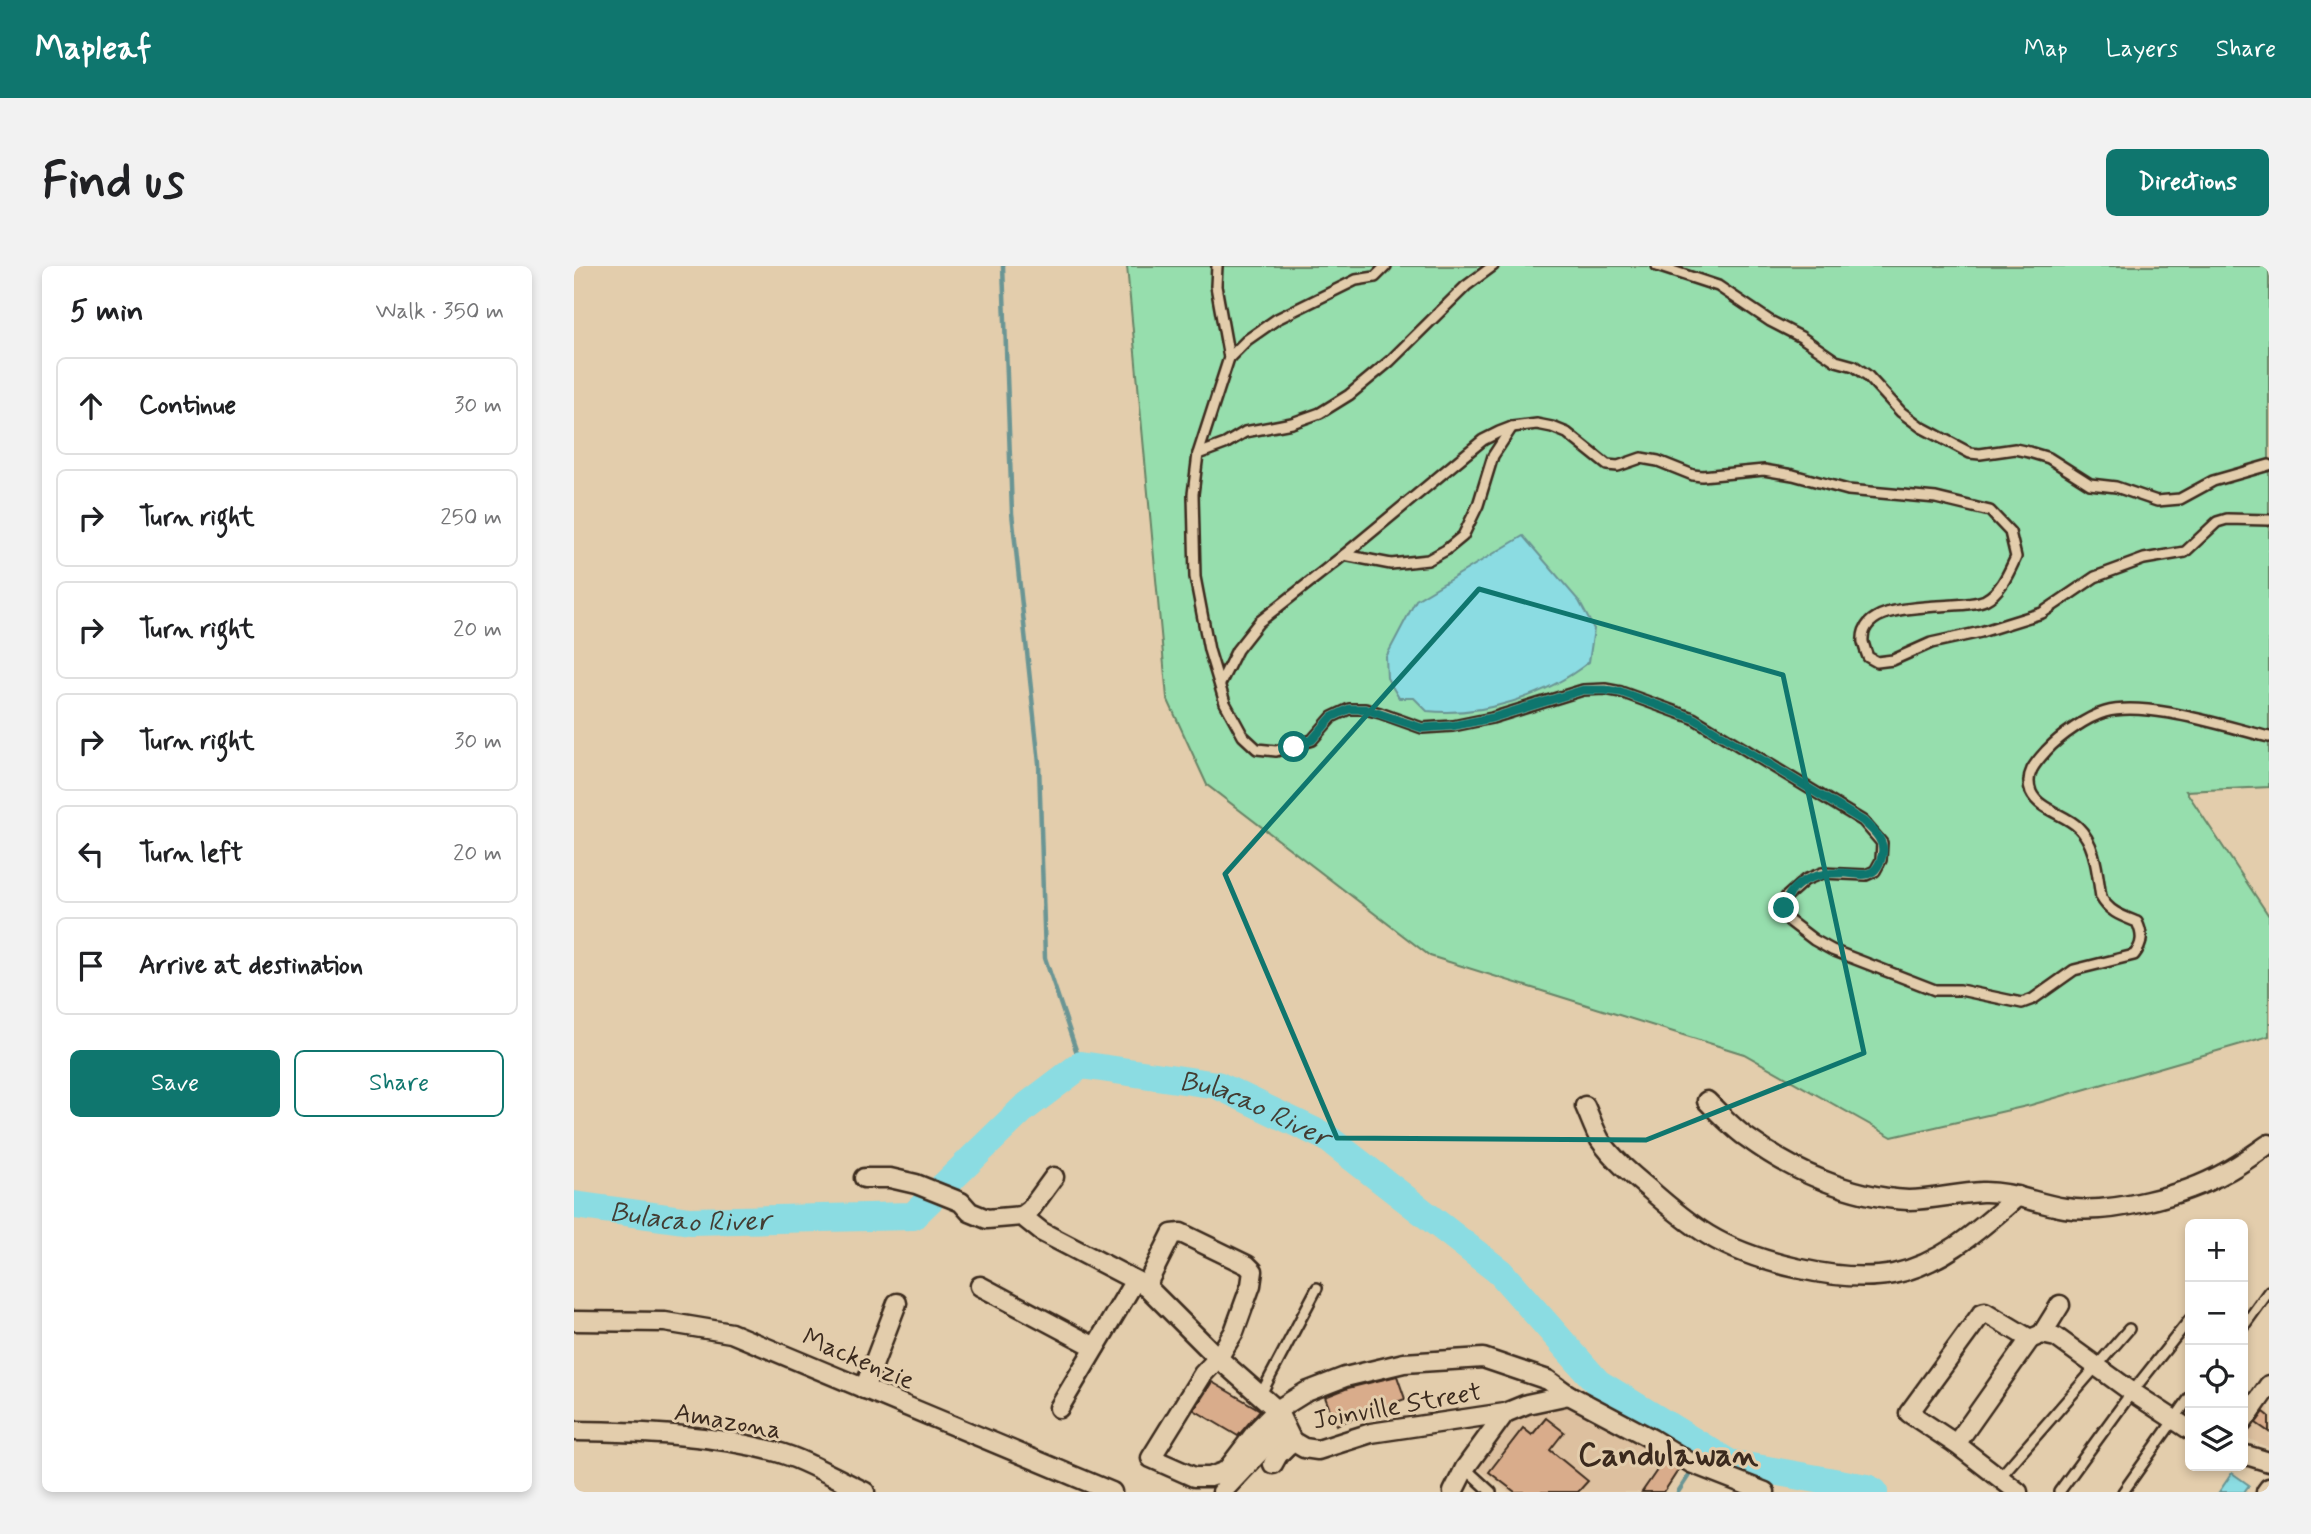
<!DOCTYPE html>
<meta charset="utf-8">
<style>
:root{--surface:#fff;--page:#f2f2f2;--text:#202124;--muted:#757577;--line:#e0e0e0;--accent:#0f766e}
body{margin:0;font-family:Mynerve,sans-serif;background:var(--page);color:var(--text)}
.controls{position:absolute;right:21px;bottom:21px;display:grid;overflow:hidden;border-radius:10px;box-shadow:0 4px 10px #0003}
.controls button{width:63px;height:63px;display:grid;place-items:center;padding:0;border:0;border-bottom:2px solid var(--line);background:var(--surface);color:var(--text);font:35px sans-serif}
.stop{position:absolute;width:21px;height:21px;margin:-16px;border:5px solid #0f766e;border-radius:50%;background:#fff}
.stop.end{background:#0f766e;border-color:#fff;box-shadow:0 2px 7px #0008}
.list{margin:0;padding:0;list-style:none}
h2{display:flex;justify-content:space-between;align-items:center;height:91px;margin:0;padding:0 28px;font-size:30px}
h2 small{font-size:23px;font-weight:400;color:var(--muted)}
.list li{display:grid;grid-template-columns:46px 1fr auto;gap:21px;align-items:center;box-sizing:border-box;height:98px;margin:0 14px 14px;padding:0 14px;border:2px solid var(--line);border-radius:10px}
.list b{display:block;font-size:26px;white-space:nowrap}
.list em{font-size:23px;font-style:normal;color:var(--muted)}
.actions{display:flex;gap:14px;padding:21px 28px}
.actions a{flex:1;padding:16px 0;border:2px solid var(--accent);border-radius:10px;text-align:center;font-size:24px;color:var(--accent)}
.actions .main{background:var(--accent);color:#fff}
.icon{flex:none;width:38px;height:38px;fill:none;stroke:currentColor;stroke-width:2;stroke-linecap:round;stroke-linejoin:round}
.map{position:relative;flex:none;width:1695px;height:1226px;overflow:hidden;border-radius:10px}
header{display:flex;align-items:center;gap:42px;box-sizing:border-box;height:98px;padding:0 35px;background:var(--accent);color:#fff}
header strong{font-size:33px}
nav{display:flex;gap:38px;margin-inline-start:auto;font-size:24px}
.intro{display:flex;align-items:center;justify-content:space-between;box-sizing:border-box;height:168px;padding:0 42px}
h1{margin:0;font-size:49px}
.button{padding:18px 32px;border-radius:10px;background:var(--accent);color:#fff;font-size:24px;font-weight:700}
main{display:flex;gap:42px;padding:0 42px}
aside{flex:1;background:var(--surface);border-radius:10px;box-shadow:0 4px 10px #0003}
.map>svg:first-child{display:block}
</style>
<header>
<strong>Mapleaf</strong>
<nav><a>Map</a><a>Layers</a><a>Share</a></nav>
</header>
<div class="intro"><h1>Find us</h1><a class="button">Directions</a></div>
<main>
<aside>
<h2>5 min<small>Walk · 350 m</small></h2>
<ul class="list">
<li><svg class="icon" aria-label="ahead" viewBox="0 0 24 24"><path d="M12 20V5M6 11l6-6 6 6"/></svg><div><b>Continue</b></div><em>30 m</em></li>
<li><svg class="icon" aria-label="right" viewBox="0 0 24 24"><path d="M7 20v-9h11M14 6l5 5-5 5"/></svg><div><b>Turn right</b></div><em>250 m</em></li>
<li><svg class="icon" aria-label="right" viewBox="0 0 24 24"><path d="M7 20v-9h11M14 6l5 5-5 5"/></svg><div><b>Turn right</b></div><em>20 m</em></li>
<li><svg class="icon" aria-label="right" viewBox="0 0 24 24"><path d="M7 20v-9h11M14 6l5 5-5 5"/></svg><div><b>Turn right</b></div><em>30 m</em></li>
<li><svg class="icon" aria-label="left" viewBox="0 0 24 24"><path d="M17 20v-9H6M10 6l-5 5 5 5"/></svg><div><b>Turn left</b></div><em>20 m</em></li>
<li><svg class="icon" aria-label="arrive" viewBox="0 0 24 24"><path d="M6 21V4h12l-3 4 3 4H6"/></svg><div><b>Arrive at destination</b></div></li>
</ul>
<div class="actions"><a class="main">Save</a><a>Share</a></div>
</aside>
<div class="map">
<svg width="1695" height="1226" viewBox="0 0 1695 1226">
<rect width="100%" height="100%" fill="#e3cdac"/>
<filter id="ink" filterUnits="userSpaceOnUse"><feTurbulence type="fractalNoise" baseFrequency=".0143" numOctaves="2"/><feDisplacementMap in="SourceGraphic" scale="14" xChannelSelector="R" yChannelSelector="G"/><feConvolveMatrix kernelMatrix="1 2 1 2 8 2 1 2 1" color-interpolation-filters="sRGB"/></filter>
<g filter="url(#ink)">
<g fill="#ddc09f">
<polygon points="1695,1121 1695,1182 1669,1170 1669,1157"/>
<polygon points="1004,1138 1093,1187 1073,1216 1074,1226 935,1226 898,1198 937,1150 962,1141"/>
</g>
<polygon fill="#96dead" stroke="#688466" stroke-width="2" points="553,0 1695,0 1695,521 1612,525 1695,650 1695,770 1457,839 1318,871 1170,788 856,690 633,519 593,432"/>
<g fill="#8bdce2" stroke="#6b9594" stroke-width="2">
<path d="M949 270 1005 335 1020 363 1015 396C972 430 908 451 853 445L840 432H825L813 412 812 391 842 334Z"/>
<polygon points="1658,1207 1675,1219 1670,1226 1645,1226"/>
</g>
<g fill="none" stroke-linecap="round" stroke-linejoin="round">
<g stroke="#6b9594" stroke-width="4.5">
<polyline points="429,0 438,247 465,497 471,692 507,799"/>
<polyline points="1124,1196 1132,1183"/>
<polyline points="1104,1226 1119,1203"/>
</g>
<path stroke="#8bdce2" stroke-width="28" id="s1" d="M0 939 116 955 339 950 449 843 507 799 643 819 752 871 926 1006 1024 1117 1155 1197 1293 1222 1300 1226"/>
</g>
<g fill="#d9ac8b" stroke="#3b2a1e" stroke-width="2">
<polygon points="823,1110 831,1133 762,1159 751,1131 774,1122"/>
<polygon points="638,1116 686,1144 664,1170 620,1144"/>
<polygon points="1690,1146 1695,1150 1695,1166 1682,1157"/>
<polygon points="972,1152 990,1166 976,1184 1014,1215 1004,1226 941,1226 915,1206 949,1162 958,1169"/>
<polygon points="1090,1194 1105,1203 1090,1226 1068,1226"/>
</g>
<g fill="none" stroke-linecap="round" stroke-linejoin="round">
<defs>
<g id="service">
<path d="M643 0 642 20 655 92 624 188 619 228 621 311 635 384 651 437 669 470 683 483 702 485 738 474 758 451 775 443H791L806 447 848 462 879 460 918 452 1009 424 1031 423 1047 426 1119 452 1289 555 1308 577 1307 594 1301 605 1292 609 1248 607 1231 614 1212 631 1210 642 1214 654 1240 674 1258 684 1361 724H1386L1448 737 1459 733 1500 704 1560 689C1569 678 1569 669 1563 656 1548 650 1535 646 1527 631 1523 607 1522 578 1504 561 1491 548 1465 544 1457 526 1450 508 1462 496 1473 484 1486 470 1513 451 1531 446 1572 434 1653 461 1695 471"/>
<polyline points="1083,0 1144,20 1196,55 1227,71 1262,95 1280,100 1293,109 1327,146 1347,161 1396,187 1406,188 1441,183 1455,186 1475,192 1516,218 1542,221 1583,235 1606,233 1639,215 1695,199"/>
<polyline points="655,92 673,74 703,53 782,14 801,11 812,0"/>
<polyline points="624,188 651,178 671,166 718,157 746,147 775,129 816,95 892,20 919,0"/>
<polyline points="770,289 817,298 854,294 872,284 889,270 904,239 919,190 938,161"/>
<path d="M647 416 663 384 685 356 770 289 909 174 925 166 938 161 963 158 978 161 993 167 1033 199 1044 200 1067 192 1084 195 1119 209 1128 210 1190 204 1219 209 1274 224 1362 232 1416 245 1436 266 1442 291C1435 306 1427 326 1411 334 1385 346 1285 329 1289 376 1290 380 1292 386 1294 391L1303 396 1319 394 1357 377 1407 366 1468 347 1521 311 1570 293 1611 286 1643 256 1653 253 1695 254"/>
<polyline points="1669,1061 1695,1025"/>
<polyline points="686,1130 743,1022"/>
<polyline points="891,1202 917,1226"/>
<polyline points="1427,1210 1555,1063"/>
<polyline points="1485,1226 1558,1126 1616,1053"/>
<polyline points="1549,1226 1616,1131"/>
</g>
<g id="minor">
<path d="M1133 835C1145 847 1158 861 1172 871 1218 905 1276 931 1334 934 1359 934 1383 927 1408 926 1437 925 1463 938 1491 942 1536 949 1611 929 1650 907 1666 899 1680 888 1695 878"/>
<path d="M1011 840C1016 851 1020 863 1026 874 1039 893 1057 908 1075 923 1093 939 1113 956 1134 969 1179 996 1267 1018 1319 1008 1369 998 1407 962 1444 930"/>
<polyline points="480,911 456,944 448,950 468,966 572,1020 644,1092 703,1144 718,1175 730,1182 744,1184 797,1167 931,1147 953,1138 995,1129"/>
<polyline points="290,912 316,912 342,918 387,936 396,946 413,953 448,950"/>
<polyline points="406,1020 521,1081"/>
<polyline points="572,1020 598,968 607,967 673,999 679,1005 677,1019 660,1066 644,1092 629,1108 577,1192 620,1211 636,1211 652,1205 685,1162 703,1144 732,1126 771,1111 830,1097 909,1092 974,1114 995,1129 1078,1173 1117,1197 1191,1226"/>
<polyline points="0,1055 91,1056 157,1067 538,1226"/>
<polyline points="1468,1068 1486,1039"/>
<polyline points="1456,1073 1468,1068 1482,1071 1558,1126 1616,1164"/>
<polyline points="290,1123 323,1037"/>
<polyline points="485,1142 560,1016"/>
<polyline points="1669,1156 1695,1119"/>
<path d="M0 1165C68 1166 137 1168 203 1186 230 1193 265 1214 291 1226"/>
<polyline points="1382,1178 1456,1073"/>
<polyline points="1669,1188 1695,1196"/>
<polyline points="699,1198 704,1189 718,1175"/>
<polyline points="648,1226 710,1160"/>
<polyline points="879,1226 891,1202 931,1147"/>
<polyline points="1444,1226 1382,1178 1335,1147 1408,1047 1411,1046 1456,1073"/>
<polyline points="1692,1226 1695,1222"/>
</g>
</defs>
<use href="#service" stroke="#3b2a1e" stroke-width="14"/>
<use href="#minor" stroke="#3b2a1e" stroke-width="23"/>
<use href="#service" stroke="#e3cdac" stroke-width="9"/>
<use href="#minor" stroke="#e3cdac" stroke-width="18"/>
</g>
</g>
<g fill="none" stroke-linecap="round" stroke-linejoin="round" filter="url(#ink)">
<path stroke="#0f766e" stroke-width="9" d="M720 481 738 474 758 451 775 443H791L848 462 878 460 918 452 1009 424H1031L1047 426 1119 452 1289 555C1295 561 1304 567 1307 576 1312 586 1305 605 1294 608 1287 610 1278 607 1271 607 1246 606 1216 613 1210 642"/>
</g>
<path fill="none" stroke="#0f766e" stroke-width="5" stroke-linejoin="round" d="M905 323 1209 409 1290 787 1072 874 763 872 651 608Z"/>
<g text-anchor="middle" stroke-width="6" stroke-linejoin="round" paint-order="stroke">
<g font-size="26" fill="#3b2a1e" stroke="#e3cdac">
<text transform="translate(285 1092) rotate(23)" y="9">Mackenzie</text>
<text transform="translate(823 1139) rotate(-10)" y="9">Joinville Street</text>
<text transform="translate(154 1154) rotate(10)" y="9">Amazona</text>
</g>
<g font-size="28" font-style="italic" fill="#433c32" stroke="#e3cdac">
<text dy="10" stroke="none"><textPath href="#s1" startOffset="747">Bulacao River</textPath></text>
<text dy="10" stroke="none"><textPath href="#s1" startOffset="117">Bulacao River</textPath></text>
</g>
<g font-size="33" font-weight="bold" fill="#3b2a1e" stroke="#e3cdac">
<text x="1094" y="1199">Candulawan</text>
</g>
</g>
</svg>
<div class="controls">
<button>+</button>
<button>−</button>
<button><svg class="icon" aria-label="locate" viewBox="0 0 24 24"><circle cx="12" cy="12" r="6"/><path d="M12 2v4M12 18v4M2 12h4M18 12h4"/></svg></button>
<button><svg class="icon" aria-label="layers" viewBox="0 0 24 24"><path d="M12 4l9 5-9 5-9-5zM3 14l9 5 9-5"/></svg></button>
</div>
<div class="stop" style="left:720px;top:481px"></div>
<div class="stop end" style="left:1210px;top:642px"></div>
</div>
</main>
